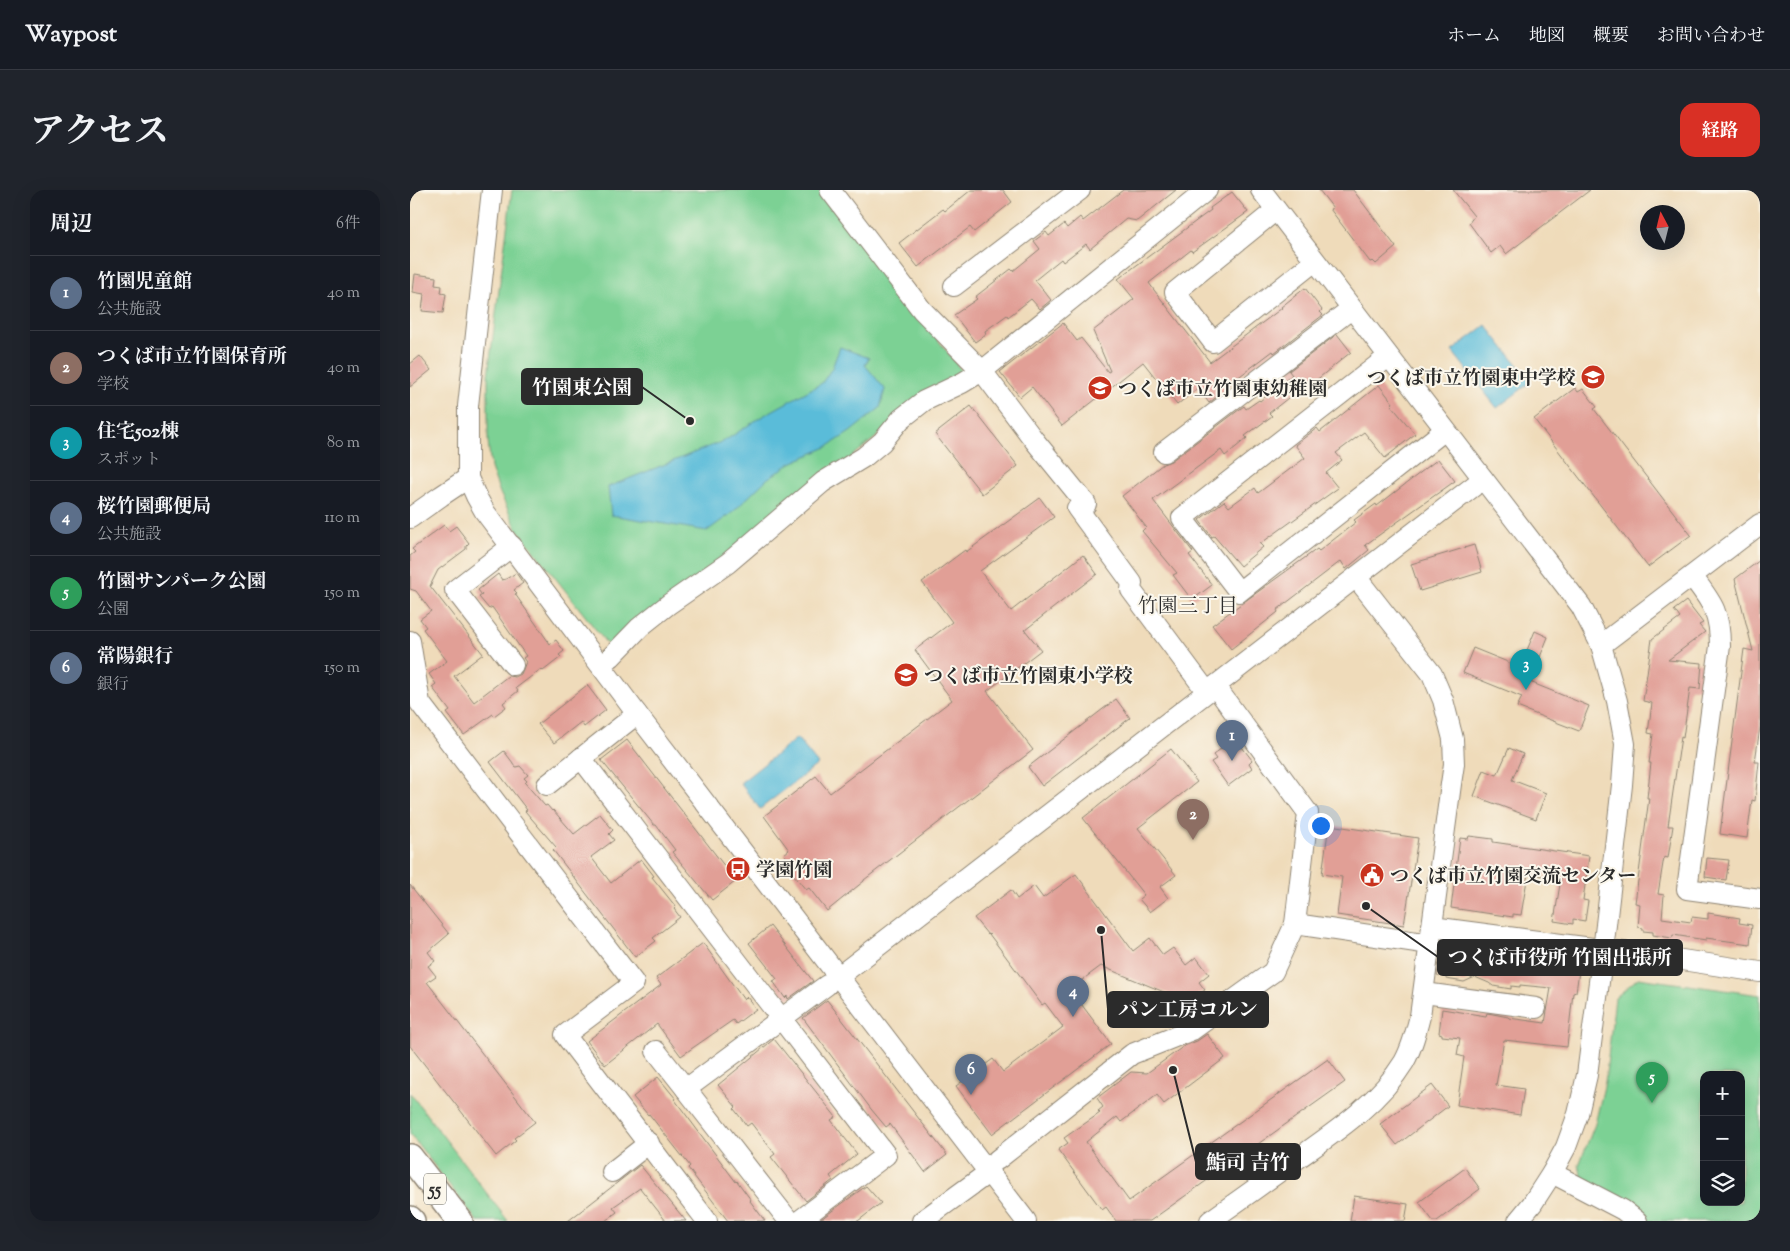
<!DOCTYPE html>
<html lang="ja">
<meta charset="utf-8">
<style>
:root{--surface:#171b24;--page:#20242c;--text:#f1f3f6;--muted:#9ea1a6;--line:#363941;--accent:#d93025}
body{margin:0;font-family:"Sorts Mill Goudy","Noto Serif JP",serif;background:var(--page);color:var(--text)}
.controls{position:absolute;right:15px;bottom:15px;display:grid;overflow:hidden;border-radius:10px;box-shadow:0 5px 20px #0002}
.controls button{width:45px;height:45px;display:grid;place-items:center;padding:0;border:0;border-bottom:1px solid var(--line);background:var(--surface);color:var(--text);font:25px sans-serif}
.compass{position:absolute;left:1230px;top:15px;width:45px;height:45px;border-radius:50%;background:var(--surface);box-shadow:0 5px 20px #0002;rotate:353deg}
.you{position:absolute;left:910px;top:635px;width:18px;height:18px;margin:-12px;border:4px solid #fff;border-radius:50%;background:#1a73e8;box-shadow:0 0 0 8px #1a73e833}
.badge{display:grid;place-items:center;width:32px;height:32px;border-radius:50%;background:var(--accent);color:#fff;font-size:16px;font-weight:700}
.pin{position:absolute;translate:-50% -41px;filter:drop-shadow(0 1px 2px #0008)}
.pin::after{content:'';position:absolute;top:26px;width:18px;height:15px;background:inherit;clip-path:polygon(0 0,100% 0,50% 100%)}
.list{margin:0;padding:0;list-style:none}
h2{display:flex;justify-content:space-between;align-items:center;height:65px;margin:0;padding:0 20px;font-size:21px}
h2 small{font-size:16px;font-weight:400;color:var(--muted)}
.list li{display:grid;grid-template-columns:32px 1fr auto;gap:15px;align-items:center;box-sizing:border-box;height:75px;padding:0 20px;border-top:1px solid var(--line)}
.list b{display:block;font-size:19px;white-space:nowrap}
.list p{margin:0;font-size:16px;white-space:nowrap;color:var(--muted)}
.list em{font-size:16px;font-style:normal;color:var(--muted)}
.icon{flex:none;width:28px;height:28px;fill:none;stroke:currentColor;stroke-width:2;stroke-linecap:round;stroke-linejoin:round}
.map{position:relative;flex:none;width:1350px;height:1031px;overflow:hidden;border-radius:15px}
header{display:flex;align-items:center;gap:30px;box-sizing:border-box;height:70px;padding:0 25px;background:var(--surface);border-bottom:1px solid var(--line)}
header strong{font-size:24px}
nav{display:flex;gap:28px;margin-inline-start:auto;font-size:18px}
.intro{display:flex;align-items:center;justify-content:space-between;box-sizing:border-box;height:120px;padding:0 30px}
h1{margin:0;font-size:35px}
.button{padding:12px 22px;border-radius:15px;background:var(--accent);color:#fff;font-size:18px;font-weight:700}
main{display:flex;gap:30px;padding:0 30px}
aside{flex:1;background:var(--surface);border-radius:15px;box-shadow:0 5px 20px #0002}
.map>svg:first-child{display:block}
</style>
<header>
<strong>Waypost</strong>
<nav><a>ホーム</a><a>地図</a><a>概要</a><a>お問い合わせ</a></nav>
</header>
<div class="intro"><h1>アクセス</h1><a class="button">経路</a></div>
<main>
<aside>
<h2>周辺<small>6件</small></h2>
<ul class="list">
<li><span class="badge" style="background:#5c6f8a">1</span><div><b>竹園児童館</b><p>公共施設</p></div><em>40 m</em></li>
<li><span class="badge" style="background:#8d6e63">2</span><div><b>つくば市立竹園保育所</b><p>学校</p></div><em>40 m</em></li>
<li><span class="badge" style="background:#0f9aa8">3</span><div><b>住宅502棟</b><p>スポット</p></div><em>80 m</em></li>
<li><span class="badge" style="background:#5c6f8a">4</span><div><b>桜竹園郵便局</b><p>公共施設</p></div><em>110 m</em></li>
<li><span class="badge" style="background:#2e9e5b">5</span><div><b>竹園サンパーク公園</b><p>公園</p></div><em>150 m</em></li>
<li><span class="badge" style="background:#5c6f8a">6</span><div><b>常陽銀行</b><p>銀行</p></div><em>150 m</em></li>
</ul>
</aside>
<div class="map">
<svg width="1350" height="1031" viewBox="0 0 1350 1031">
<rect width="100%" height="100%" fill="#fbf7ec"/>
<filter id="ink" filterUnits="userSpaceOnUse"><feTurbulence type="fractalNoise" baseFrequency=".02" numOctaves="2"/><feDisplacementMap in="SourceGraphic" scale="10" xChannelSelector="R" yChannelSelector="G"/><feConvolveMatrix kernelMatrix="1 2 1 2 8 2 1 2 1" color-interpolation-filters="sRGB"/></filter>
<filter id="wash" filterUnits="userSpaceOnUse"><feTurbulence type="fractalNoise" baseFrequency=".0096" numOctaves="4" result="noise"/><feDisplacementMap in="SourceGraphic" scale="20" xChannelSelector="R" yChannelSelector="G"/><feGaussianBlur stdDeviation="1.12" result="paint"/><feColorMatrix in="noise" values="0 0 0 0 0 0 0 0 0 0 0 0 0 0 0 0 0 1.4 0 .05"/><feComposite in="paint" operator="in"/></filter>
<g filter="url(#wash)">
<rect width="100%" height="100%" fill="#efdbba"/>
<g fill="#7cd194" stroke="#547e60" fill-rule="evenodd">
<polygon points="102,0 413,0 555,185 469,245 201,459 107,339 90,303 81,278 78,251 78,185"/>
<path d="M1228 788 1350 805V1031H1239L1228 1019 1172 989 1169 975 1185 934 1195 892 1205 808ZM1294 885H1331V1012H1294Z"/>
<polygon points="0,903 98,1031 67,1031 0,944"/>
</g>
<g fill="#5abcd9" stroke="#427482">
<polygon points="1076,135 1121,192 1087,218 1042,161"/>
<polygon points="430,157 459,168 455,175 475,199 470,218 440,242 417,257 381,273 357,289 323,322 297,341 201,325 198,297 316,250 351,227 412,193 422,178"/>
<polygon points="387,548 408,574 350,619 330,593"/>
</g>
<g id="blocks">
<g fill="#e19f96">
<polygon points="561,0 593,0 602,12 564,42 560,37 508,77 489,53 533,19 535,21"/>
<polygon points="713,0 766,0 727,31 716,29 680,59 676,54 653,72 651,69 625,90 641,110 630,119 621,109 598,127 597,125 575,141 576,144 565,152 544,125 567,109 565,107 601,79 603,81 630,59 624,51 636,42 639,46 654,34 657,38 670,27 673,31"/>
<polygon points="909,0 943,0 986,57 966,74 963,71 960,72 920,19 923,18"/>
<polygon points="1043,0 1180,0 1096,64 1090,56 1081,63 1059,33 1064,26"/>
<polygon points="822,2 838,22 782,62 781,60 739,93 744,100 800,172 872,118 871,117 895,98 912,120 910,122 913,125 864,163 863,161 818,195 819,197 799,213 788,198 767,215 733,172 652,236 622,197 610,207 590,182 653,133 667,151 671,148 698,182 700,181 683,141 724,109 708,89 801,20 800,18"/>
<polygon points="5,84 26,87 25,95 32,96 31,103 36,104 33,123 12,121 14,104 3,102"/>
<polygon points="927,144 941,162 894,200 892,197 859,223 862,226 835,246 837,248 815,266 811,260 743,310 783,362 779,365 802,395 782,410 763,385 767,383 732,341 736,337 712,306 753,274 761,271 834,216 836,219 849,210 850,211 882,185 879,181"/>
<polygon points="10,166 21,180 0,197 0,174"/>
<polygon points="969,195 983,213 981,215 1005,244 975,268 954,242 926,263 932,270 916,283 928,298 850,354 853,357 830,376 804,346 802,347 789,330 814,311 819,317 845,298 848,303 895,268 885,255 907,238 910,242"/>
<polygon points="1165,198 1168,202 1173,199 1187,217 1184,219 1281,345 1238,377 1124,229"/>
<polygon points="561,216 608,276 572,304 525,244"/>
<polygon points="1028,269 1045,291 955,355 959,360 936,379 931,371 867,420 868,422 821,459 802,435 907,359 909,361 946,332 944,330 966,314 967,316"/>
<polygon points="630,308 644,327 570,381 601,421 673,365 687,384 615,440 631,460 577,501 623,560 454,690 454,691 417,721 399,698 396,700 380,680 384,677 374,664 379,660 354,626 406,586 420,603 542,510 505,460 542,432 512,392 555,360 556,362"/>
<polygon points="34,335 39,341 46,336 59,353 56,356 56,359 28,380 20,396 73,464 44,486 64,512 98,486 105,487 111,484 116,472 113,468 116,466 82,417 79,419 69,407 72,405 68,400 88,384 92,390 96,389 106,383 113,393 104,400 107,403 105,404 140,454 146,450 154,461 149,465 151,467 133,481 131,479 106,498 108,501 93,513 96,517 84,526 83,524 54,545 37,523 40,521 22,497 26,494 19,484 37,471 13,439 16,437 10,429 21,421 6,401 0,399 0,366 5,362 2,359"/>
<polygon points="1064,355 1072,382 1010,401 1001,374"/>
<polygon points="1350,370 1350,537 1345,572 1349,572 1345,611 1342,610 1337,648 1310,644 1334,459 1343,461 1325,389"/>
<polygon points="1276,411 1293,433 1289,435 1295,442 1258,470 1292,473 1290,499 1280,498 1273,548 1271,547 1258,636 1263,636 1258,668 1254,667 1248,704 1254,705 1252,728 1281,732 1282,727 1298,729 1298,723 1330,728 1329,733 1342,735 1340,754 1296,748 1296,750 1263,745 1262,748 1243,745 1243,742 1233,741 1233,738 1228,737 1230,714 1225,713 1239,608 1237,608 1241,573 1239,573 1243,544 1238,543 1242,513 1233,511 1242,449 1270,428 1264,420"/>
<polygon points="1125,441 1138,447 1120,492 1179,516 1169,541 1107,517 1112,507 1053,483 1063,458 1110,477"/>
<polygon points="177,495 196,520 174,537 171,532 144,553 128,534"/>
<polygon points="706,509 720,528 632,596 618,577"/>
<polygon points="825,548 842,570 839,573 842,578 818,596 801,572 806,569 803,565"/>
<polygon points="217,550 326,691 302,710 262,662 265,660 246,635 244,635 191,570"/>
<polygon points="1099,558 1113,564 1102,590 1136,603 1126,629 1064,606 1074,580 1087,585"/>
<polygon points="761,559 787,592 728,638 766,685 750,697 758,708 740,722 729,709 734,705 673,628"/>
<polygon points="94,561 106,577 110,576 118,585 114,588 117,591 115,593 135,616 137,615 142,621 143,620 164,644 190,624 203,640 199,644 204,650 181,667 201,693 231,669 244,686 242,687 266,717 264,719 270,727 243,748 246,751 225,767 143,660 146,657 115,621 117,620 80,572"/>
<polygon points="919,635 1008,648 994,735 927,725 932,687 912,684"/>
<polygon points="1059,646 1083,649 1083,652 1179,666 1173,710 1178,711 1175,731 1163,729 1163,734 1144,731 1151,688 1118,684 1111,725 1103,724 1103,727 1041,718 1050,648 1058,649"/>
<polygon points="1297,668 1319,670 1316,690 1295,687"/>
<polygon points="666,684 723,761 740,748 753,765 763,758 776,775 786,767 799,784 789,792 795,800 775,814 771,809 691,776 660,799 701,854 582,944 546,896 583,869 593,882 653,837 635,813 632,815 579,744 578,745 564,728 601,700 607,709 624,696 633,708"/>
<polygon points="0,695 39,744 18,762 25,771 18,776 26,786 17,792 125,932 104,948 106,950 86,966 0,856"/>
<polygon points="360,736 403,791 378,809 377,806 375,808 363,791 367,789 339,753"/>
<polygon points="293,753 334,810 337,807 346,819 326,834 323,830 271,866 247,834 195,875 177,851 251,795 246,788"/>
<polygon points="1030,763 1135,779 1135,777 1169,781 1166,802 1163,803 1157,857 1094,850 1086,895 1114,899 1110,925 1047,915 1054,867 1047,865 1050,848 1032,846 1032,844 1029,843 1032,819 1076,826 1077,823 1083,824 1098,827 1099,828 1135,833 1141,798 1110,795 1110,797 1101,796 1101,799 1083,796 1079,793 1065,787 1054,792 1036,789 1036,787 1027,786"/>
<polygon points="417,810 537,965 515,982 480,934 476,937 461,919 393,828"/>
<polygon points="797,844 815,868 754,914 747,905 711,932 707,927 676,952 719,1011 918,869 935,892 740,1031 706,1031 696,1017 692,1020 648,960 658,953 654,948 690,923 688,921 693,917 687,908 721,882 737,883 774,856 787,851"/>
<polygon points="364,849 426,927 421,930 447,964 420,986 423,990 396,1011 361,967 365,964 341,933 337,936 324,919 326,917 308,895"/>
<polygon points="248,887 266,909 265,910 326,992 327,991 341,1010 340,1011 355,1031 318,1031 278,978 280,976 239,924 238,925 223,907"/>
<polygon points="1022,895 1038,916 987,955 970,934"/>
<polygon points="230,975 276,1031 256,1031 230,998 203,1017 207,1022 195,1031 158,1031"/>
<polygon points="1055,978 1070,999 1027,1031 1023,1031 1009,1012"/>
<polygon points="456,996 471,1013 448,1031 412,1031 411,1029"/>
<polygon points="944,1006 998,1014 995,1031 940,1031"/>
</g>
</g>
</g>
<g filter="url(#ink)">
<use href="#blocks" fill-opacity="0" stroke="#8d8372" stroke-width="1"/>
<g fill="none" stroke-linecap="round" stroke-linejoin="round">
<defs>
<g id="minor">
<polyline points="82,0 58,216 58,288 66,306 75,322 227,524 616,1031"/>
<polyline points="420,0 512,120 572,181 624,250 676,314 667,318 722,393 721,400 797,502"/>
<polyline points="851,0 1171,416 1191,455 1207,511 1215,554 1212,595 1193,761 1177,885 1168,924 1156,957 1142,983 1122,1014 1108,1031"/>
<polyline points="866,20 765,102 803,152 905,71"/>
<polyline points="544,96 670,0"/>
<polyline points="978,167 772,328 829,402 1035,240"/>
<polyline points="754,262 941,119"/>
<polyline points="0,328 31,306 58,288"/>
<polyline points="102,356 45,400 103,475"/>
<path d="M1282 386C1302 413 1310 421 1310 456L1277 699 1350 709"/>
<polyline points="0,451 10,513 224,793 155,845 297,1031"/>
<polyline points="1191,455 1350,334"/>
<polyline points="201,467 230,437 259,414 318,373 413,292 454,267 472,252 491,229 514,211 552,193 572,181 797,0"/>
<polyline points="805,496 898,623 885,734 1020,754"/>
<polyline points="171,568 476,965 389,1031"/>
<polyline points="137,595 227,524"/>
<polyline points="1022,737 1259,768 1350,782"/>
<polyline points="428,787 1073,289"/>
<polyline points="1014,803 1126,818"/>
<polyline points="246,861 276,899"/>
<polyline points="587,970 722,864 782,840 863,782 885,734"/>
<polyline points="202,982 239,953"/>
<polyline points="1142,983 1213,1020 1227,1031"/>
<polyline points="379,1031 276,899 417,795"/>
<polyline points="512,1031 578,983"/>
<path d="M800 1031C829 1010 858 990 887 969 925 942 969 913 994 872 1002 858 1006 842 1010 826L1041 594 1044 574 1043 549 1033 510 1022 484 946 387"/>
</g>
<g id="major">
<polyline points="0,967 50,1031"/>
<polyline points="0,1029 2,1031"/>
</g>
</defs>
<use href="#minor" stroke="#8d8372" stroke-width="22"/>
<use href="#major" stroke="#8d8372" stroke-width="28"/>
<use href="#minor" stroke="#fff" stroke-width="20"/>
<use href="#major" stroke="#fff" stroke-width="25"/>
</g>
</g>
<defs>
<symbol id="school-disc" viewBox="-11 -11 22 22"><circle r="9.5" fill="#c8321e" stroke="#fbf7ec"/><path d="M0-5L7-2L0 1L-7-2ZM-4 1L0 2.5L4 1V4Q0 6-4 4Z" fill="#fff"/></symbol>
<symbol id="bus-disc" viewBox="-11 -11 22 22"><circle r="9.5" fill="#c8321e" stroke="#fbf7ec"/><path d="M-5-6H5V4H4V6H2V4H-2V6H-4V4H-5ZM-3.5-4V0h7V-4ZM-3.5 1.2v1.5H-2V1.2ZM2 1.2v1.5H3.5V1.2Z" fill="#fff"/></symbol>
<symbol id="civic-disc" viewBox="-11 -11 22 22"><circle r="9.5" fill="#c8321e" stroke="#fbf7ec"/><path d="M-.6-6.5H3V-4.5H.6V-3L4-1V1h2V6H-6V1h2V-1L-.6-3ZM-1.2 2.5V6h2.4V2.5Z" fill="#fff"/></symbol>
</defs>
<g fill-rule="evenodd">
<use href="#school-disc" x="1169" y="173" width="28" height="28"/>
<use href="#school-disc" x="676" y="184" width="28" height="28"/>
<use href="#school-disc" x="482" y="471" width="28" height="28"/>
<use href="#bus-disc" x="314" y="665" width="28" height="28"/>
<use href="#civic-disc" x="948" y="671" width="28" height="28"/>
</g>
<g text-anchor="middle" stroke-width="4" stroke-linejoin="round" paint-order="stroke">
<rect fill="#fbf7ec" stroke="#696865" stroke-width="1" x="14" y="983.5" width="22" height="31" rx="4"/>
<g font-size="18" font-weight="bold" fill="#2b2b2b">
<text x="25" y="1005">55</text>
</g>
<g font-size="19" font-weight="bold" fill="#2b2b2b" stroke="#fbf7ec" text-anchor="start">
<text x="1166" y="194" text-anchor="end">つくば市立竹園東中学校</text>
<text x="708" y="205">つくば市立竹園東幼稚園</text>
<text x="514" y="492">つくば市立竹園東小学校</text>
<text x="346" y="686">学園竹園</text>
<text x="980" y="692">つくば市立竹園交流センター</text>
</g>
<g font-size="20" fill="#2b2b2b" stroke="#fbf7ec">
<text x="778" y="422">竹園三丁目</text>
</g>
</g>
<path fill="none" stroke="#2b2b2b" stroke-width="2" d="M280 231L232 197M956 716L1028 767M691 740L698 819M763 880L786 972"/>
<g fill="#2b2b2b" stroke="#fbf7ec" stroke-width="2">
<circle cx="280" cy="231" r="5"/>
<circle cx="956" cy="716" r="5"/>
<circle cx="691" cy="740" r="5"/>
<circle cx="763" cy="880" r="5"/>
</g>
<g fill="#2b2b2b" stroke="#2b2b2b" stroke-width="2">
<rect x="112" y="179" width="120" height="35" rx="5"/>
<rect x="1028" y="750" width="244" height="35" rx="5"/>
<rect x="698" y="802" width="160" height="35" rx="5"/>
<rect x="786" y="954" width="104" height="35" rx="5"/>
</g>
<g font-size="20" text-anchor="middle" font-weight="bold" fill="#fff">
<text x="172" y="204">竹園東公園</text>
<text x="1150" y="774">つくば市役所 竹園出張所</text>
<text x="778" y="826">パン工房コルン</text>
<text x="838" y="979">鮨司 吉竹</text>
</g>
</svg>
<div class="controls">
<button>+</button>
<button>−</button>
<button><svg class="icon" aria-label="layers" viewBox="0 0 24 24"><path d="M12 4l9 5-9 5-9-5zM3 14l9 5 9-5"/></svg></button>
</div>
<svg class="compass" viewBox="-18 -18 36 36"><path d="M0-13l5 13h-10z" fill="#e53935"/><path d="M0 13l5-13h-10z" fill="#9ea1a6"/></svg>
<div class="you"></div>
<div class="pin badge" style="left:822px;top:571px;background:#5c6f8a">1</div>
<div class="pin badge" style="left:783px;top:650px;background:#8d6e63">2</div>
<div class="pin badge" style="left:1116px;top:500px;background:#0f9aa8">3</div>
<div class="pin badge" style="left:663px;top:827px;background:#5c6f8a">4</div>
<div class="pin badge" style="left:1242px;top:913px;background:#2e9e5b">5</div>
<div class="pin badge" style="left:561px;top:905px;background:#5c6f8a">6</div>
</div>
</main>
